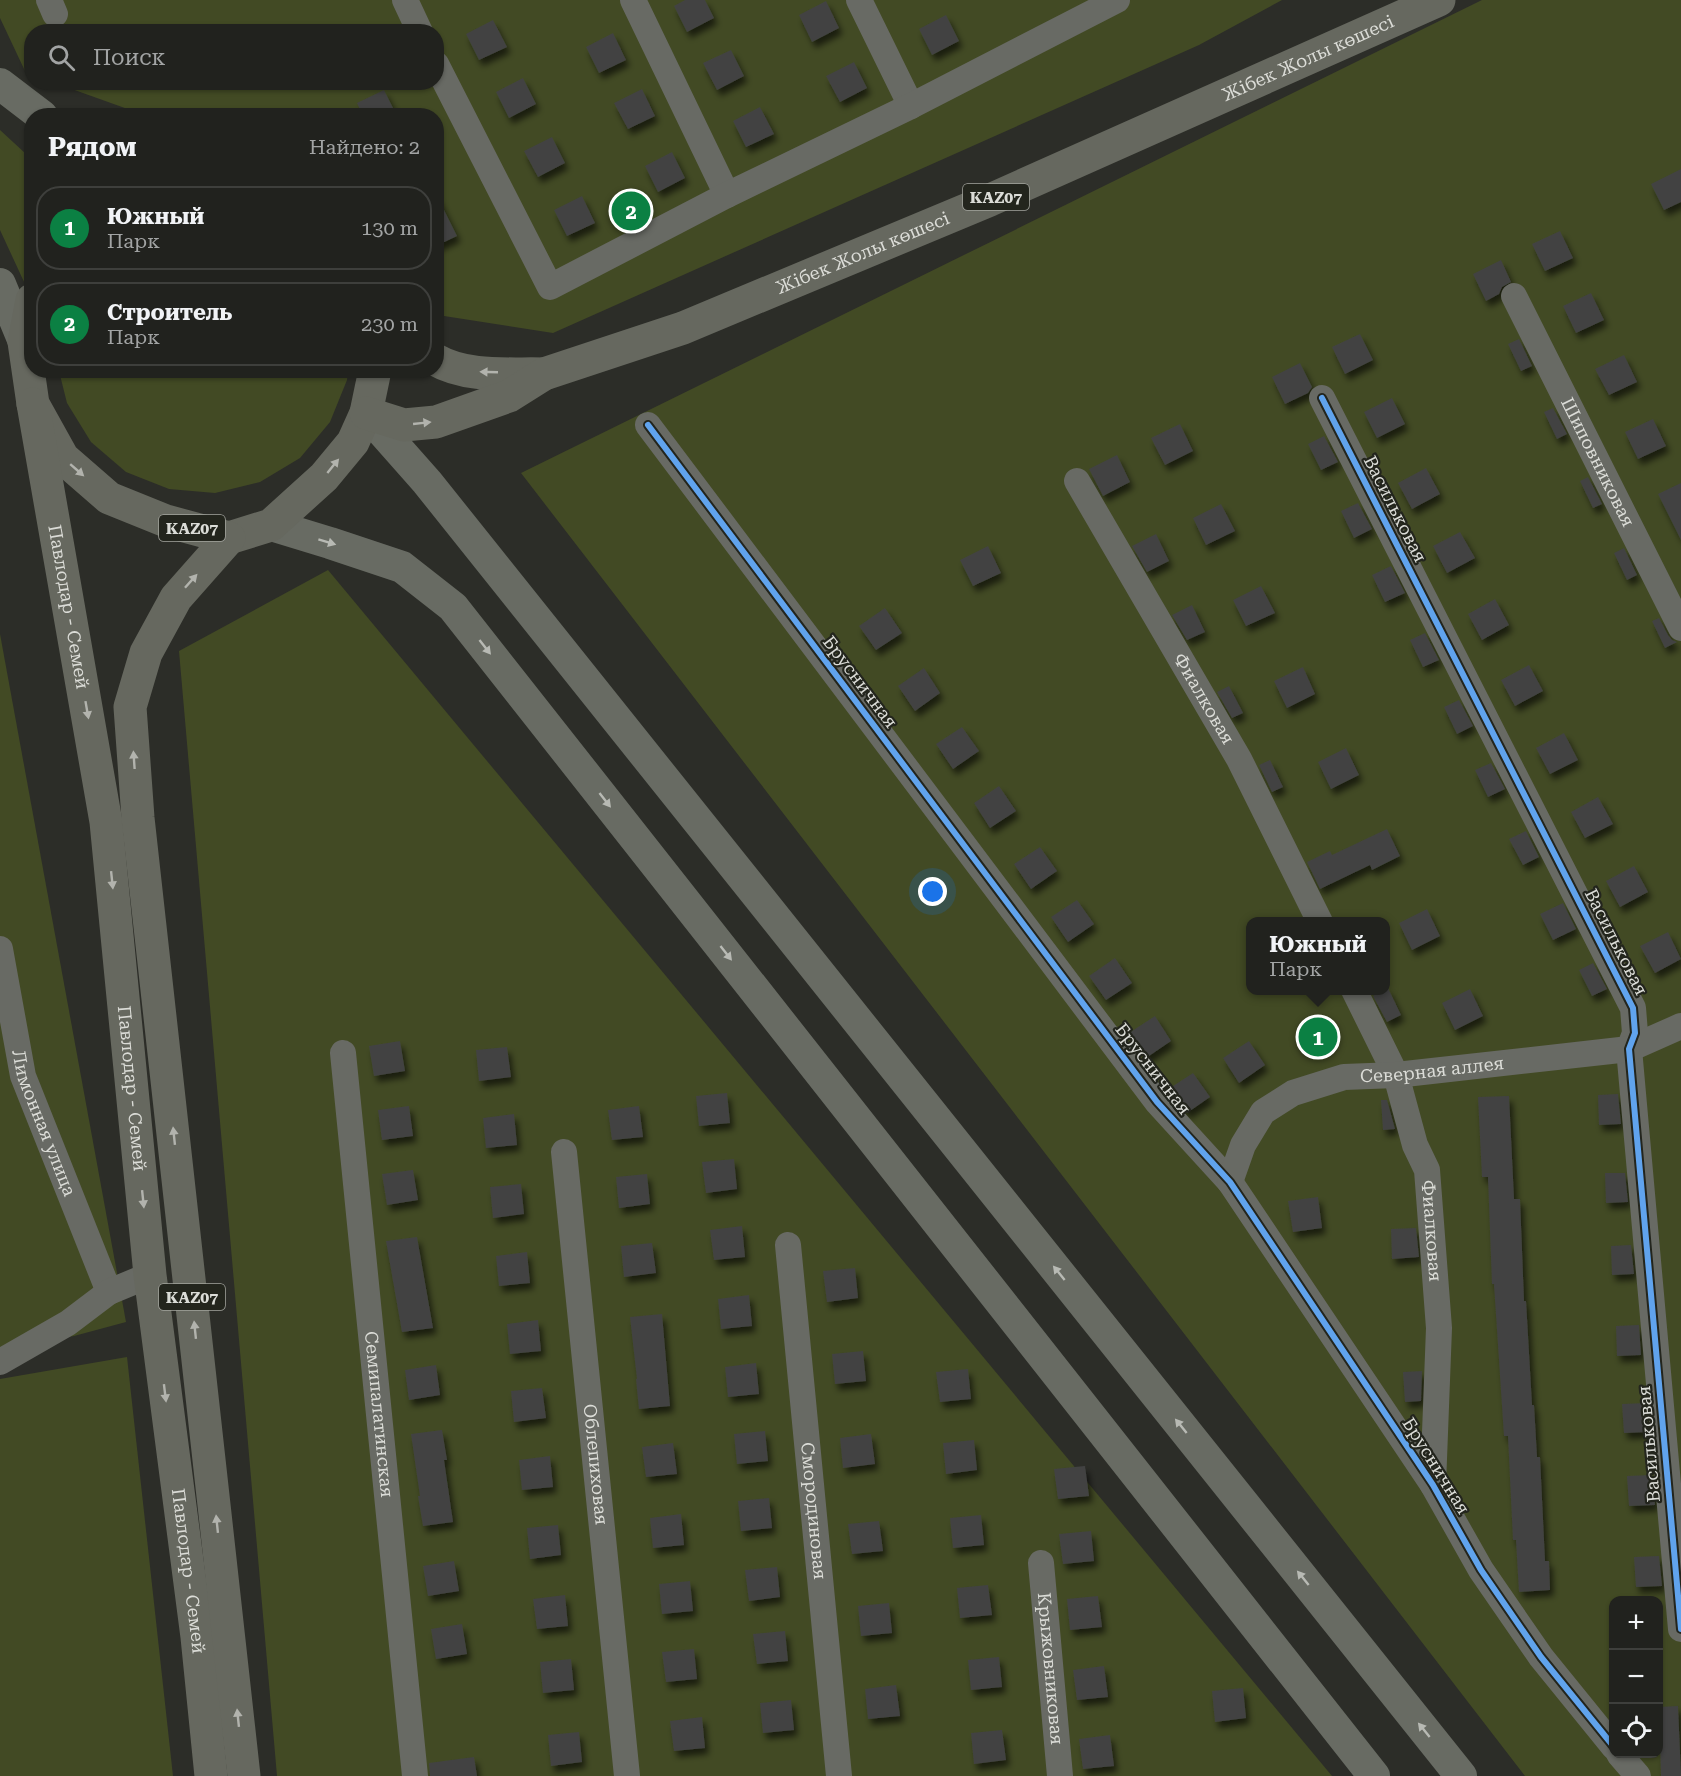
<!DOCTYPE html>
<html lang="ru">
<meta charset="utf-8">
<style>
:root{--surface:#21221e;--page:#2d2f2b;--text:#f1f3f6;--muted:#a2a4a4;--line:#3e3f3c;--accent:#0b8043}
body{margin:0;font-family:"Roboto Serif",serif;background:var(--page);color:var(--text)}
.controls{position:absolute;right:18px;bottom:18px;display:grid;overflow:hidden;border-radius:12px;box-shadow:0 2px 4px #0004}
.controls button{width:54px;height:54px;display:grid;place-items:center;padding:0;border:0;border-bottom:2px solid var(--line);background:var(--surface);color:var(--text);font:30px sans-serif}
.you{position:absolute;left:933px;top:892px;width:21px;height:21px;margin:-15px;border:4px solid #fff;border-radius:50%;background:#1a73e8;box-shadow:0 0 0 9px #1a73e833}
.badge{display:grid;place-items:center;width:39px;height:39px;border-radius:50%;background:var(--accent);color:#fff;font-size:20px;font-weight:700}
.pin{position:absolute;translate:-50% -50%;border:3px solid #fff;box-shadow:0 2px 6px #0006}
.popup{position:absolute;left:1246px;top:917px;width:144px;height:78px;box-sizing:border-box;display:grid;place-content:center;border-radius:12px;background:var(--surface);filter:drop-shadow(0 2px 4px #0005);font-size:20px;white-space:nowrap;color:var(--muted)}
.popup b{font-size:22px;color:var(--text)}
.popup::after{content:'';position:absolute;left:50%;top:100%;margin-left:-12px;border:12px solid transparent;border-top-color:var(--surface)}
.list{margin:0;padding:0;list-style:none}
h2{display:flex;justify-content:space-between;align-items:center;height:78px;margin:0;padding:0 24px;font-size:26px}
h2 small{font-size:20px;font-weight:400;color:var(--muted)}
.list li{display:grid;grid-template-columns:39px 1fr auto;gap:18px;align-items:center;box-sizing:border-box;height:84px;margin:0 12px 12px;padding:0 12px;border:2px solid var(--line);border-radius:24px}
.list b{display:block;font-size:22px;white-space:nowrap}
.list p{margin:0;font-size:20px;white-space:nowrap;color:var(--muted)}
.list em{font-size:20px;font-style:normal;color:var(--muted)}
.icon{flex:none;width:33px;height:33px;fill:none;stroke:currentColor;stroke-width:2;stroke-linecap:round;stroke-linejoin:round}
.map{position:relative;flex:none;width:1681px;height:1776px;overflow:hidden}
.search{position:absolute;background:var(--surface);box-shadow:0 2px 4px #0004;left:24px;top:24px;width:420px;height:66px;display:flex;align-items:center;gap:15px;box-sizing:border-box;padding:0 21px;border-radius:24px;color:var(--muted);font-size:22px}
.panel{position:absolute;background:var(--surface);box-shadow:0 2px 4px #0004;left:24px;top:108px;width:420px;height:270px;border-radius:24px}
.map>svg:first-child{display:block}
</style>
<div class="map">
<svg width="1681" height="1776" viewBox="0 0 1681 1776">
<defs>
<filter id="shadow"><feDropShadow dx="3.5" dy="6" stdDeviation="3" flood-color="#0009"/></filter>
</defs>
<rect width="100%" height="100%" fill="#2c2d28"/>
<g fill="#424a24" fill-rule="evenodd">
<polygon points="0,0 1282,0 1199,45 553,333 444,316 437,307 436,116 149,115 136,112 55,83 436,82 436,32 32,32 31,74 25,71 0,18"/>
<path d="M1482 0H1681V1776H1525L521 473ZM1250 922H1386V990H1250ZM1614 1600H1658V1754H1614Z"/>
<polygon points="0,130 26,154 31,157 32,273 25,284 0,230"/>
<polygon points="59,371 59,370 348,371 347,380 330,422 300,458 260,482 215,493 169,489 126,472 91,442 67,403"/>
<polygon points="328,570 1332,1776 277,1776 179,651"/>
<polygon points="0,634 126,1322 74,1336 0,1349"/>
<polygon points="127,1357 173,1776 0,1776 0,1379"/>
</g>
<g fill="#424342" filter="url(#shadow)">
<polygon points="685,0 705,0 714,18 687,32 674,6"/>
<polygon points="826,1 839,28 812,42 799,15"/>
<polygon points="946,15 959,41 932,55 919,29"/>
<polygon points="493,20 507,47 479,60 466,34"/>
<polygon points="613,33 626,60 599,73 586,47"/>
<polygon points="731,50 744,76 717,90 703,63"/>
<polygon points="854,62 867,88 840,102 826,76"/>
<polygon points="523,78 536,104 509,118 496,92"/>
<polygon points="642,89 655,116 628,129 614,103"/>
<polygon points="384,90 397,116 363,116 357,103"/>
<polygon points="760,107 774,134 746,147 733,121"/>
<polygon points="552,137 565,163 538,177 524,151"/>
<polygon points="672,152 685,178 658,192 645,166"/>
<polygon points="1681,169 1681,202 1664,210 1651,184"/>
<polygon points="436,194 457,236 436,246"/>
<polygon points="582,196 595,223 567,236 554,210"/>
<polygon points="1560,231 1573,258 1545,271 1532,244"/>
<polygon points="1501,260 1511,282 1502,287 1499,294 1486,301 1473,274"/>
<polygon points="1591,293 1604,320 1576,333 1563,306"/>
<polygon points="1360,334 1373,360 1345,374 1332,347"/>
<polygon points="1519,339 1532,366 1521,371 1508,344"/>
<polygon points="1624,355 1637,382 1609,395 1595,369"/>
<polygon points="1300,363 1312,387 1308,393 1285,404 1272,377"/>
<polygon points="1392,398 1405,424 1377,438 1364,412"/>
<polygon points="1553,408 1567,434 1557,439 1544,412"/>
<polygon points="1653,419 1666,446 1638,459 1625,432"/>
<polygon points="1180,424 1193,451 1165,465 1151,438"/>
<polygon points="1324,436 1338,462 1321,470 1308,444"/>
<polygon points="1117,455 1130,482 1103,496 1089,469"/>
<polygon points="1426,468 1440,494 1412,509 1398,483"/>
<polygon points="1588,477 1602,504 1593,508 1580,481"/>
<polygon points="1681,483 1681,540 1658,494"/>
<polygon points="1358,503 1372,529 1354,538 1341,511"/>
<polygon points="1221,504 1235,531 1206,545 1193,518"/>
<polygon points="1460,532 1475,558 1447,573 1433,546"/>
<polygon points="1156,534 1169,561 1147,572 1132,546"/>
<polygon points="988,546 1001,573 973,586 960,560"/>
<polygon points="1624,548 1637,575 1627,580 1614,553"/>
<polygon points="1391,566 1405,593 1385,602 1372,575"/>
<polygon points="1261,586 1275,613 1246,626 1233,600"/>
<polygon points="1495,599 1509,625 1482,640 1468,614"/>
<polygon points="1192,605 1205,632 1187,640 1172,615"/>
<polygon points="885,608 902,633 876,650 859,626"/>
<polygon points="1659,618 1668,635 1672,640 1677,642 1665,648 1652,621"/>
<polygon points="1425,633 1439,660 1423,667 1410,640"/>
<polygon points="1529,665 1543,691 1515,706 1501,680"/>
<polygon points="1303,667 1315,694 1287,708 1274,681"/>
<polygon points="924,668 940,693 915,711 898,686"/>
<polygon points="1229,686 1243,713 1232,718 1217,692"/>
<polygon points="1459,700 1473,726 1457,734 1444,707"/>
<polygon points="962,727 979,751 953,769 936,744"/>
<polygon points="1564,733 1578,760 1550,774 1536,748"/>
<polygon points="1346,748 1359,775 1331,789 1318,762"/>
<polygon points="1270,760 1283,787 1272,792 1259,765"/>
<polygon points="1491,763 1505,789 1488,797 1475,770"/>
<polygon points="999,786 1016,811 990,828 974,803"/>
<polygon points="1598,797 1613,824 1585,838 1571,812"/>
<polygon points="1387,829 1400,856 1372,870 1370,865 1320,889 1307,862 1330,851 1332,855"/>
<polygon points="1526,831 1539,857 1523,865 1509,839"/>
<polygon points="1040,847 1057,871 1031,889 1014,864"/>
<polygon points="1634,866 1648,892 1620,907 1606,881"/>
<polygon points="1077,900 1094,924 1068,942 1051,917"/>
<polygon points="1563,903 1576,929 1553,940 1540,914"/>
<polygon points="1427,909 1440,936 1412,950 1399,923"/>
<polygon points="1668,932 1681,959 1655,973 1640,946"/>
<polygon points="1115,958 1132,983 1106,1000 1089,976"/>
<polygon points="1593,963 1607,989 1592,996 1579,970"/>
<polygon points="1388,988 1401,1015 1387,1022 1373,996"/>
<polygon points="1470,989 1483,1016 1455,1030 1442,1003"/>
<polygon points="1155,1016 1171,1041 1146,1058 1129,1033"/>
<polygon points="400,1041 405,1071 374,1076 369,1046"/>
<polygon points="1249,1041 1265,1065 1239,1083 1223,1058"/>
<polygon points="507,1047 511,1077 479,1081 476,1050"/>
<polygon points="1193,1073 1210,1097 1187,1113 1167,1090"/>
<polygon points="727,1093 730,1123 699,1126 696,1096"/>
<polygon points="1618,1094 1621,1124 1599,1125 1598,1095"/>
<polygon points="1509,1096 1514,1199 1520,1199 1524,1301 1526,1301 1532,1405 1534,1405 1537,1457 1540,1457 1545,1561 1549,1561 1550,1590 1519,1592 1516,1540 1513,1540 1508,1436 1504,1436 1494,1284 1492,1284 1488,1177 1482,1177 1478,1097"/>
<polygon points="1381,1100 1387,1100 1395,1129 1383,1130"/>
<polygon points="409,1106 413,1136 382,1140 378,1110"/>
<polygon points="639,1106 643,1137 612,1140 608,1110"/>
<polygon points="514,1114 517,1145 486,1148 483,1118"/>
<polygon points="734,1159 737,1189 706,1193 702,1162"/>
<polygon points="413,1170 418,1200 387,1205 382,1174"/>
<polygon points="1605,1173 1625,1173 1628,1202 1606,1203"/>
<polygon points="647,1174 650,1204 619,1208 616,1177"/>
<polygon points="521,1184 524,1214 493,1218 490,1187"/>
<polygon points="1318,1197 1322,1228 1293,1232 1288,1201"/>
<polygon points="742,1226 745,1257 714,1260 710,1230"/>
<polygon points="1416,1228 1419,1257 1392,1259 1391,1229"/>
<polygon points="417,1237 433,1328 402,1332 386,1241"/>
<polygon points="652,1243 656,1273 624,1277 621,1246"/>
<polygon points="1631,1245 1634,1274 1612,1275 1611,1246"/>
<polygon points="527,1252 530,1283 499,1286 496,1256"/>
<polygon points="855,1268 858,1298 827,1302 823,1271"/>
<polygon points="749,1295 752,1326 721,1329 718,1299"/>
<polygon points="662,1314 670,1406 639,1409 636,1379 637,1379 630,1317"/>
<polygon points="538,1320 541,1351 510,1354 507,1324"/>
<polygon points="1639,1325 1641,1355 1617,1356 1616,1326"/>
<polygon points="863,1351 866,1381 835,1384 832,1354"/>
<polygon points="756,1363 759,1394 728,1397 725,1367"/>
<polygon points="436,1365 440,1395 409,1400 405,1370"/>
<polygon points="968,1369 971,1399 940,1402 936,1372"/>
<polygon points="1422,1371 1421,1401 1405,1402 1403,1372"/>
<polygon points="542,1388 546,1418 514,1422 511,1391"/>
<polygon points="1646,1403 1648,1432 1624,1433 1622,1404"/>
<polygon points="442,1430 447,1460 444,1460 453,1522 423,1526 418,1496 420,1496 411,1434"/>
<polygon points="765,1431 768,1461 737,1464 734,1434"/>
<polygon points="871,1434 875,1464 843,1468 840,1438"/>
<polygon points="974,1440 977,1470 946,1474 943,1443"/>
<polygon points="673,1443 677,1474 646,1477 642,1447"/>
<polygon points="550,1456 553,1487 522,1490 519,1460"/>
<polygon points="1085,1466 1089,1496 1058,1499 1054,1469"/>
<polygon points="1652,1475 1655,1505 1629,1506 1627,1476"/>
<polygon points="769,1498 772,1528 741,1531 738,1501"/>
<polygon points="681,1514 684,1545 653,1548 650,1518"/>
<polygon points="981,1515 984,1545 953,1548 950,1518"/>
<polygon points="879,1521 883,1551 852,1554 848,1524"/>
<polygon points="558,1525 561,1555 530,1559 527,1528"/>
<polygon points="1091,1531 1094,1561 1063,1564 1059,1534"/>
<polygon points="1659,1556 1662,1586 1636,1587 1634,1557"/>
<polygon points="454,1561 459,1591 428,1596 423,1566"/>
<polygon points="777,1567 780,1597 749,1601 745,1570"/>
<polygon points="690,1581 693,1611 662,1614 659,1584"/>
<polygon points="988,1585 992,1615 960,1618 957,1588"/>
<polygon points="565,1595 568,1626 537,1629 533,1599"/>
<polygon points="1098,1596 1102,1627 1070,1630 1067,1599"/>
<polygon points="889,1603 892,1633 861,1636 858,1606"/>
<polygon points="462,1624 467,1654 436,1659 431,1629"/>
<polygon points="785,1631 788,1661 757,1664 753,1634"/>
<polygon points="694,1649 697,1679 666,1682 662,1652"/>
<polygon points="999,1657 1002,1687 971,1690 968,1660"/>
<polygon points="571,1659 574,1690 543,1693 540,1662"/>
<polygon points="1104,1666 1108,1697 1077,1700 1073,1670"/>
<polygon points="896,1685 900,1716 868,1719 865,1689"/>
<polygon points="1243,1688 1246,1718 1215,1722 1212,1691"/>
<polygon points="791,1700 794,1730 763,1733 760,1703"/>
<polygon points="1678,1706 1681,1776 1661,1776 1659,1707"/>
<polygon points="702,1717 705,1748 674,1751 670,1721"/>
<polygon points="1002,1730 1006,1760 974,1764 971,1733"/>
<polygon points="579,1732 582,1762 551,1766 548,1735"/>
<polygon points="1110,1735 1114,1766 1083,1769 1079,1739"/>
<polygon points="474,1757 477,1776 430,1776 429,1763"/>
</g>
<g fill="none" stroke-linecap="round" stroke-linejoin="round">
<g stroke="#686a64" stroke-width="26">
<polyline points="49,0 55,14"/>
<polyline points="405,0 420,32"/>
<polyline points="633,0 727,195"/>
<polyline points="859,0 911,106"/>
<polyline points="436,64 550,287 727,195 911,106 1117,0"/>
<path id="s1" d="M1514 296 1681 628"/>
<polyline points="1322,398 1633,1008 1635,1033 1629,1049 1681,1629"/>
<polyline points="648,425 1157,1102 1230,1182 1433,1485 1481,1570 1541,1657 1614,1747"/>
<path id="s2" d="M1077 481 1239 759 1320 922"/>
<path id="s3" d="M0 949 23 1076 109 1292"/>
<path id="s4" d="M1354 990 1396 1075 1415 1145 1427 1170 1439 1328 1433 1485"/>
<path id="s5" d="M343 1053 415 1776"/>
<path id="s6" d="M564 1152 627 1776"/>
<path id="s7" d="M1230 1182 1243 1145 1263 1112 1293 1093 1344 1077 1396 1075 1629 1049 1681 1026"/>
<path id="s8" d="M788 1245 839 1776"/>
<polyline points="0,1362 68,1323 109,1292 150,1275"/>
<path id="s9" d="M1041 1563 1060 1776"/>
<polyline points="1619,1754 1638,1776"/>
</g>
<g stroke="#686b63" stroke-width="32">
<polyline points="0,84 42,116"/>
<polyline points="0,284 24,342"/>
<polyline points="366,413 427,482 1461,1776"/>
<polyline points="271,525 330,543 402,567 453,607 1374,1776"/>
</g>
<g stroke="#66685f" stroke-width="33">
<polyline points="32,300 24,342 33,404 63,458 109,498 166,521 229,538 271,525 324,477 353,442 366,413 375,370"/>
<path d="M436 360C467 378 510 373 544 374"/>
<path id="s10" d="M33 404 106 822 150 1275 197 1637 211 1776"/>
<path id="s11" d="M366 413 404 425 436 422 509 396 544 374 683 328 990 200 1439 0"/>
<polyline points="229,538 176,598 146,653 130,707 138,818 244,1776"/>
</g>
<defs>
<g id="cycleway">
<polyline points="1322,398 1633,1008 1635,1033 1629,1049 1681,1629"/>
<polyline points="648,425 1157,1102 1230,1182 1433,1485 1481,1570 1541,1657 1614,1747"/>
</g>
</defs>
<use href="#cycleway" stroke="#23251d" stroke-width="10"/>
<use href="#cycleway" stroke="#60a3ed" stroke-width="6"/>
</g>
<defs><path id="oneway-solid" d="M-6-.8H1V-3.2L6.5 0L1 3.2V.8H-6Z" transform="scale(1.5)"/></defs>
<g fill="#b2b3ad">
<use href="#oneway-solid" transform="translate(489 372) rotate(-178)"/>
<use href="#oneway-solid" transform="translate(422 423) rotate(-6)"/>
<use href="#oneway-solid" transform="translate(333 466) rotate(-51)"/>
<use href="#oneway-solid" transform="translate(77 470) rotate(41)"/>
<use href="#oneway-solid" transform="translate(191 581) rotate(-48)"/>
<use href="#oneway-solid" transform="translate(87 710) rotate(80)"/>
<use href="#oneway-solid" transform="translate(134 760) rotate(-94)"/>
<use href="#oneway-solid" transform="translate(112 880) rotate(84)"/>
<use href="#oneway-solid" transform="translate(174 1136) rotate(-96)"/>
<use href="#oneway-solid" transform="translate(143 1199) rotate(84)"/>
<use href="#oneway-solid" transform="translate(195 1330) rotate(-96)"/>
<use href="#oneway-solid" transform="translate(165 1393) rotate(83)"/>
<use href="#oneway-solid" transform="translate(217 1524) rotate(-96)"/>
<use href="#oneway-solid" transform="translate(238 1718) rotate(-96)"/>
</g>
<g fill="#b8bab4">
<use href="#oneway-solid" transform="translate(327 542) rotate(17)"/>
<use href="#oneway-solid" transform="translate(485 647) rotate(52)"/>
<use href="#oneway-solid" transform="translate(605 800) rotate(52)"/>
<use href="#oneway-solid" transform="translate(726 953) rotate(52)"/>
<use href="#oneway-solid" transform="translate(1059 1273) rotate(-129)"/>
<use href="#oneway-solid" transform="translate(1181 1426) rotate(-129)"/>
<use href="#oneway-solid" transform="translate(1303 1578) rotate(-129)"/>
<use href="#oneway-solid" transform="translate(1424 1730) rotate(-129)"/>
</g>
<g text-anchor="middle" stroke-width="4.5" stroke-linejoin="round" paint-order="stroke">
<g fill="#23251d" stroke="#a4a59f" stroke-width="1.5">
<rect x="963" y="184" width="66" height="26" rx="4.5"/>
<rect x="159" y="515" width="66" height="26" rx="4.5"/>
<rect x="159" y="1284" width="66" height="26" rx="4.5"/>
</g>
<g font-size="16" font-weight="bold" fill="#dbdcd7">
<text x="996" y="203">KAZ07</text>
<text x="192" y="534">KAZ07</text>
<text x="192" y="1303">KAZ07</text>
</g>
<g font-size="18" fill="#dbdcd7" stroke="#23251d">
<text dy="6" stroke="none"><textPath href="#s11" startOffset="1018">Жібек Жолы көшесі</textPath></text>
<text dy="6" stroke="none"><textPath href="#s11" startOffset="532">Жібек Жолы көшесі</textPath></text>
<text dy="6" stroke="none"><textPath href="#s1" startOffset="186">Шиповниковая</textPath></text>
<text transform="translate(1395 509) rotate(63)" y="6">Васильковая</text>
<text dy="6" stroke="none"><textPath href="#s10" startOffset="206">Павлодар - Семей</textPath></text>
<text transform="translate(860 682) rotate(53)" y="6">Брусничная</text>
<text dy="6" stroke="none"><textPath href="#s2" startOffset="252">Фиалковая</textPath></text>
<text transform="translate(1616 942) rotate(63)" y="6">Васильковая</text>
<text transform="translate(1153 1069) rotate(52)" y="6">Брусничная</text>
<text dy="6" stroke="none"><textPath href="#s7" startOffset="255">Северная аллея</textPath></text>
<text dy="6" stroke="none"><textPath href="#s10" startOffset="692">Павлодар - Семей</textPath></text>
<text dy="6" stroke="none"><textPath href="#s3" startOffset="180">Лимонная улица</textPath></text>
<text dy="6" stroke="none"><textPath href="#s4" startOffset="256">Фиалковая</textPath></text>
<text dy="6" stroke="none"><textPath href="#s5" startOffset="363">Семипалатинская</textPath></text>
<text transform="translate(1649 1444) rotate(-95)" y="6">Васильковая</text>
<text dy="6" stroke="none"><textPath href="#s6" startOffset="314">Облепиховая</textPath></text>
<text transform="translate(1436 1466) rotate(58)" y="6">Брусничная</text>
<text dy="6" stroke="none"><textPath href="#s8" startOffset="267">Смородиновая</textPath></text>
<text dy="6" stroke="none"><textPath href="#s10" startOffset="1178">Павлодар - Семей</textPath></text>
<text dy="6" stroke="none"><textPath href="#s9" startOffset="106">Крыжовниковая</textPath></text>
</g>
</g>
</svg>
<div class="controls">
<button>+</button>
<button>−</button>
<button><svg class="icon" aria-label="locate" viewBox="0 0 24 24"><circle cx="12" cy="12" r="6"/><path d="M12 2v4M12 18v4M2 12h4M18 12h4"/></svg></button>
</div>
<div class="you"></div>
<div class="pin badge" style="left:1318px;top:1037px">1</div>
<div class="popup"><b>Южный</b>Парк</div>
<div class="pin badge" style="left:631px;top:211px">2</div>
<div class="search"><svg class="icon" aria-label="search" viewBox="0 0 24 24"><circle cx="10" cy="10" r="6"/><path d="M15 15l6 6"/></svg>Поиск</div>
<section class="panel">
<h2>Рядом<small>Найдено: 2</small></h2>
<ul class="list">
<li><span class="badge">1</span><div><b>Южный</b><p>Парк</p></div><em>130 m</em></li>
<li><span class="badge">2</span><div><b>Строитель</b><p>Парк</p></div><em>230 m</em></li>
</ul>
</section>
</div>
